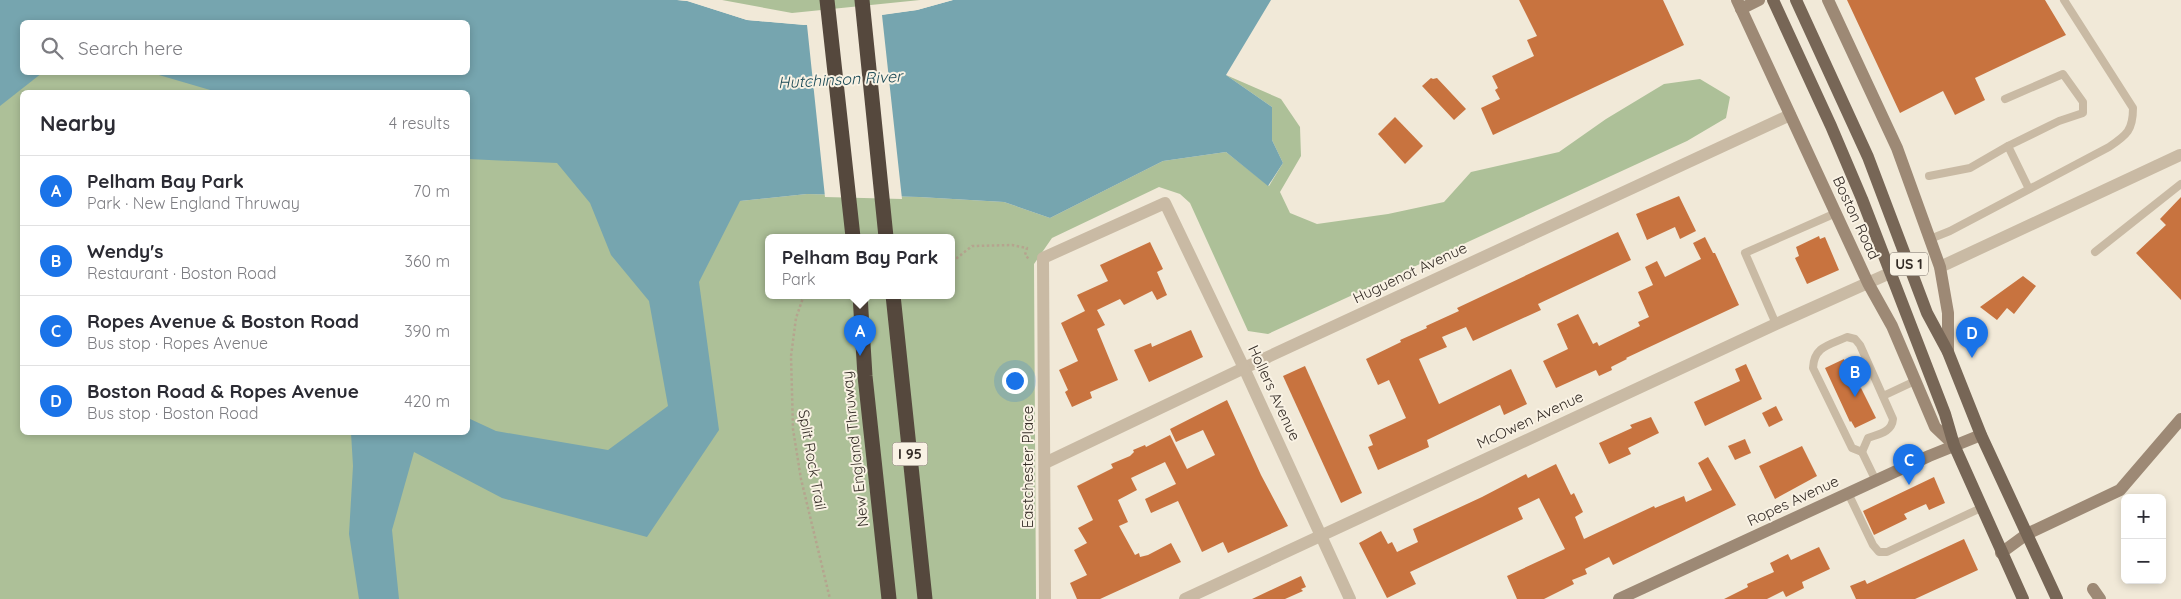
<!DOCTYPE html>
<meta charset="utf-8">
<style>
:root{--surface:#fff;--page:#f7f7f7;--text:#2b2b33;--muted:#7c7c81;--line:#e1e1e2;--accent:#1a73e8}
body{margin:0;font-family:Quicksand,sans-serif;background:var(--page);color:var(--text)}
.controls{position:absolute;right:15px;bottom:15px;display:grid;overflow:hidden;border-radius:8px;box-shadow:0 2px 8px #0003}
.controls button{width:45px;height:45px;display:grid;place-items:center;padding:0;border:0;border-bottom:1px solid var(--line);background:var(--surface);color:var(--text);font:25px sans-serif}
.you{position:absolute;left:1014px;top:380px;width:18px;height:18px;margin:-12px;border:4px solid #fff;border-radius:50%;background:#1a73e8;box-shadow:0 0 0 8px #1a73e833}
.badge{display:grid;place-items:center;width:32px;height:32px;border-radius:50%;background:var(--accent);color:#fff;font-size:16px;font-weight:700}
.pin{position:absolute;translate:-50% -41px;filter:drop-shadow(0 1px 2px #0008)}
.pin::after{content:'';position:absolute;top:26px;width:18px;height:15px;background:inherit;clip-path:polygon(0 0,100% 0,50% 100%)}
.popup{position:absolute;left:765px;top:234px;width:190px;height:65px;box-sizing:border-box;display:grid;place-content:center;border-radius:8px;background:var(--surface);filter:drop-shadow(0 1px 4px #0005);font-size:16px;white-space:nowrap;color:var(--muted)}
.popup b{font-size:19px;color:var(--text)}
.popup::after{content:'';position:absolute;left:50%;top:100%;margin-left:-10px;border:10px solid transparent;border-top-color:var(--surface)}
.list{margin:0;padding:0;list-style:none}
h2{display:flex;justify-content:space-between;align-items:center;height:65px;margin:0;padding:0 20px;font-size:21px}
h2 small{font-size:16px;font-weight:400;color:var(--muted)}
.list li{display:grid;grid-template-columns:32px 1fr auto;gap:15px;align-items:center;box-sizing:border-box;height:70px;padding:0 20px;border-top:1px solid var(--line)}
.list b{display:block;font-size:19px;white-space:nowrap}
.list p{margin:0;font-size:16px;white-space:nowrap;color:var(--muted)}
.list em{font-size:16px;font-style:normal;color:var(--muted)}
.icon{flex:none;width:28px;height:28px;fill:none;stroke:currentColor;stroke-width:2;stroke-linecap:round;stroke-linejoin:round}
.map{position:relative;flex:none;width:2181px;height:599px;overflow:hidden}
.search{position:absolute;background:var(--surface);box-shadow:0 2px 8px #0003;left:20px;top:20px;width:450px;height:55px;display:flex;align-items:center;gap:12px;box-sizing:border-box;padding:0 18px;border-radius:8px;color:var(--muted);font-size:19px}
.panel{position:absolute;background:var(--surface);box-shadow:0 2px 8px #0003;left:20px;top:90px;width:450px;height:345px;border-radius:8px}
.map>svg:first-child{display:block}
</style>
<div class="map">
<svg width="2181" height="599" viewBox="0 0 2181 599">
<rect width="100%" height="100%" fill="#f1e9d8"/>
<g fill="#adc098" fill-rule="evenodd">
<path d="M0 0 22 22V72H333L390 92H22V432H468V116L740 201 807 194 919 197 1004 202 1050 218 1163 161 1226 152 1269 186 1283 163 1272 140V107L1226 75 1281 99 1300 127 1301 156 1280 192 1290 213 1317 224 1388 214 1444 202 1471 172 1559 152 1606 119 1664 84 1700 79 1730 97 1726 118 1687 141 1268 334 1248 331 1190 203 1180 194 1159 187 1052 238 1034 264 1036 599H0ZM769 237H951V295H769Z"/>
<polygon points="722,0 920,0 792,13"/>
</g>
<polygon fill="#76a5af" points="0,0 677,0 688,1 747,20 804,25 917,10 953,0 1271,0 1226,75 1272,107 1272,140 1283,163 1268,186 1226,152 1163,161 1050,218 1004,202 919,197 807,194 740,201 699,282 719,430 647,537 502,498 414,452 392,530 399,599 359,599 349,534 353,466 351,433 468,432 468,418 496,431 608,450 668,406 649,301 611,255 590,203 557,163 468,159 468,92 217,92 152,73 468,72 468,22 22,22 22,72 42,73 0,106"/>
<polygon fill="#f1e9d8" points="677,0 693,0 748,17 804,23 917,7 944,0 953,0 917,10 882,15 902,199 825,197 807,25 747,20 687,1"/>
<g fill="#c8733f">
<polygon points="1519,0 1663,0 1684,45 1493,135 1481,108 1500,99 1495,90 1498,88 1492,76 1534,56 1527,40 1537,36"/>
<polygon points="1847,0 2045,0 2066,35 1975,78 1985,100 1955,115 1943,91 1900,113"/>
<polygon points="1431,78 1433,79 1437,78 1466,109 1454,120 1422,86"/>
<polygon points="1395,117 1423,146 1405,164 1378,134"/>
<polygon points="1679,196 1696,231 1680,239 1675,227 1647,240 1636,214"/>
<polygon points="2181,197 2181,300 2136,253 2166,225 2160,219"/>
<polygon points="1618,232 1631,260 1538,304 1541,310 1473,341 1466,327 1442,337 1447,347 1419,359 1439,404 1511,369 1527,404 1504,415 1500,405 1427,440 1429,447 1378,470 1368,447 1373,445 1369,435 1406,418 1389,380 1378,385 1366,359 1401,342 1400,340 1427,328 1426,326 1459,311 1457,308"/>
<polygon points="1819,236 1820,239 1825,237 1839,270 1807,284 1795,258 1799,256 1796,247"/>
<polygon points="1705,237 1713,253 1715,253 1739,305 1626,358 1627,359 1611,367 1612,370 1599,376 1596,370 1556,388 1543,361 1568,349 1557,324 1578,314 1593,344 1597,342 1599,346 1640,326 1638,322 1649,317 1638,292 1653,285 1645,267 1657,261 1665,277 1701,259 1693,243"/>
<polygon points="1150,242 1163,269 1157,272 1167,295 1157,300 1152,291 1124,305 1120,299 1097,310 1105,325 1097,329 1118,380 1090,392 1092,398 1072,407 1065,392 1068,390 1059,370 1078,361 1061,323 1085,311 1077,295 1108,281 1100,265"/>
<polygon points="2023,276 2036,286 2014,314 2007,308 1997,320 1980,307"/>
<polygon points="1191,330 1203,357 1149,382 1134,350 1151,343 1152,347"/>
<polygon points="1844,359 1858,390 1861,388 1876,418 1855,428 1851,421 1850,422 1825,368"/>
<polygon points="1746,364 1762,399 1705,426 1694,402 1740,381 1735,369"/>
<polygon points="1305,366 1362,493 1341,503 1283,376"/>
<polygon points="1227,400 1261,475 1288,526 1228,553 1223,542 1202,552 1178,501 1151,513 1145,499 1176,484 1165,462 1131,478 1137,490 1118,500 1128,522 1119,526 1135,555 1139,553 1140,557 1148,555 1171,543 1181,562 1100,599 1077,599 1070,583 1087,575 1074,550 1087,543 1078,528 1093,520 1077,486 1113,468 1111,464 1130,456 1134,452 1133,450 1145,445 1146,447 1170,435 1187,469 1215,455 1203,430 1176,442 1170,429"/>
<polygon points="1776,406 1783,420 1769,427 1762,413"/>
<polygon points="1651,417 1659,433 1628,448 1631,454 1609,464 1599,443 1632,428 1630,425"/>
<polygon points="1745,439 1751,453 1735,460 1728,446"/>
<polygon points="1802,446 1817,476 1775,499 1759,466"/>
<polygon points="1708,457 1736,505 1613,565 1609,557 1585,569 1587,574 1572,580 1574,584 1544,599 1517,599 1507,576 1565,549 1539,498 1518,508 1523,519 1410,572 1416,584 1387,598 1359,543 1381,531 1388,544 1392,542 1397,552 1418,542 1413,529 1482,497 1526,474 1528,478 1556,464 1571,495 1574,493 1583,512 1575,517 1584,539 1654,506 1655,508 1684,496 1686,502 1712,490 1698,463"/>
<polygon points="1934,477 1945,503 1929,510 1926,504 1904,514 1907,519 1874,535 1863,511"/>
<polygon points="1964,539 1978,570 1915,599 1856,599 1850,586 1865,580 1867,584"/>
<polygon points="1819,547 1830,569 1802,582 1804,588 1786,597 1783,591 1767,599 1724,599 1748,587 1747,584 1774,572 1770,563 1788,554 1791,560"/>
<polygon points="1301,576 1306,587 1301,589 1303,591 1285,599 1252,599"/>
</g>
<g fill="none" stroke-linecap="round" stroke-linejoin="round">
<g stroke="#b5a48e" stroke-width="2.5" stroke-dasharray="2.5 2.5" stroke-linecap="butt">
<polyline points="951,258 957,258 972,246 1012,245 1027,248 1025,255 1029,259"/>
<polyline points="804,295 796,318 791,356 793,429 801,479 830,599"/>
</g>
<g stroke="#c9baa4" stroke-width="8">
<polyline points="2005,99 2063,74 2083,102 2083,113 2059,121 2008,146 2029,189"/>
<polyline points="1929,176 1970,168 2008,146"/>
<path d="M1930 239 1950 231 2109 147C2127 135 2133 130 2133 108L2064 0"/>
<polyline points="2095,252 2181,184"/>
<polyline points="1776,324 1745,253 1836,213"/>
<path d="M1847 337 1855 339 1860 345 1893 419C1892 432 1879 434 1868 438L1862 452 1852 448 1813 368C1814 346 1830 345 1847 337Z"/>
<polyline points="1883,396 1915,381"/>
<polyline points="1862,452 1876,481"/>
<polyline points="1848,493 1873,545 1879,552 1887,552 1981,508"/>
</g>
<g stroke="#c9baa4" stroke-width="12">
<polyline points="1940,267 2180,155"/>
<polyline points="1045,463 1244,368 1790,115"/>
<polyline points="1045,599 1043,258 1165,203 1244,368 1350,599"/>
<polyline points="1185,599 1776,324 1890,273"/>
</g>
<g stroke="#9d8975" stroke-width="12">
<polyline points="1737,0 1868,283 1892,326 1935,427 1954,445"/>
<polyline points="1828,0 1897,148 1940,267 1948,313 1948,352"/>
<polyline points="1741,9 1759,0"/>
<polyline points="2001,553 2027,534 2120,490 2181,419"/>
<polyline points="2093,589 2100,599"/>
<polyline points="1619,599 1929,456 1981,435"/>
</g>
<g stroke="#776656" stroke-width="12">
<polyline points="1773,0 1831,126 1862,199 1945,414 1954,445 2023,599"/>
<polyline points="1796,0 1868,157 1927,313 1948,352 1981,435 2057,599"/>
</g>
<g stroke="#55483d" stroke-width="15">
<polyline points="827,0 853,237"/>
<polyline points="862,0 886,237"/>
<polyline points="860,295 865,376 889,599"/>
<polyline points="893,295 925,599"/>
</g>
</g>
<g text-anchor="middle" stroke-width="4" stroke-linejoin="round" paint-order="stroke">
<g fill="#f9f2e4" stroke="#6f675f" stroke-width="1">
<rect x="1890" y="252.5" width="38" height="23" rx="4"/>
<rect x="892.5" y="442.5" width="35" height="23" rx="4"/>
</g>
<g font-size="14" font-weight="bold" fill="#342c26">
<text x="1909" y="269">US 1</text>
<text x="910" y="459">I 95</text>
</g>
<g font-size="15" fill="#342c26" stroke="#f9f2e4">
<text transform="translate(1856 218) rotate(65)" y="5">Boston Road</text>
<text transform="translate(1410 273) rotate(-25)" y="5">Huguenot Avenue</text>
<text transform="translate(1274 393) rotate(65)" y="5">Hollers Avenue</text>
<text transform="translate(1530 420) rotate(-25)" y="5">McOwen Avenue</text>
<text transform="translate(855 449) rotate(-96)" y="5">New England Thruway</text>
<text transform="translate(812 460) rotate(80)" y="5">Split Rock Trail</text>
<text transform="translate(1028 467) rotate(-90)" y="5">Eastchester Place</text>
<text transform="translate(1793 501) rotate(-25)" y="5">Ropes Avenue</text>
</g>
<g font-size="16" font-style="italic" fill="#1b4a56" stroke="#f9f2e4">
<text transform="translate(840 79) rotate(-3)" y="6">Hutchinson River</text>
</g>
</g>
</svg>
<div class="controls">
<button>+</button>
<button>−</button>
</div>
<div class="you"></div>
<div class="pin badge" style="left:860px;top:356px">A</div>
<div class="popup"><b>Pelham Bay Park</b>Park</div>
<div class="pin badge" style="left:1855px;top:397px">B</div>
<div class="pin badge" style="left:1909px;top:485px">C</div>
<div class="pin badge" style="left:1972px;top:358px">D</div>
<div class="search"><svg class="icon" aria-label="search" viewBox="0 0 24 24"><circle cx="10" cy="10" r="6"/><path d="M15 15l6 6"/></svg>Search here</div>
<section class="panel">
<h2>Nearby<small>4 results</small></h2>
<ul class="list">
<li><span class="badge">A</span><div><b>Pelham Bay Park</b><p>Park · New England Thruway</p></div><em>70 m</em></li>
<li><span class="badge">B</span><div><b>Wendy's</b><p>Restaurant · Boston Road</p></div><em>360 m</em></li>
<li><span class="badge">C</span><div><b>Ropes Avenue &amp; Boston Road</b><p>Bus stop · Ropes Avenue</p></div><em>390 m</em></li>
<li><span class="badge">D</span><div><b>Boston Road &amp; Ropes Avenue</b><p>Bus stop · Boston Road</p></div><em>420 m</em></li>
</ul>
</section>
</div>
